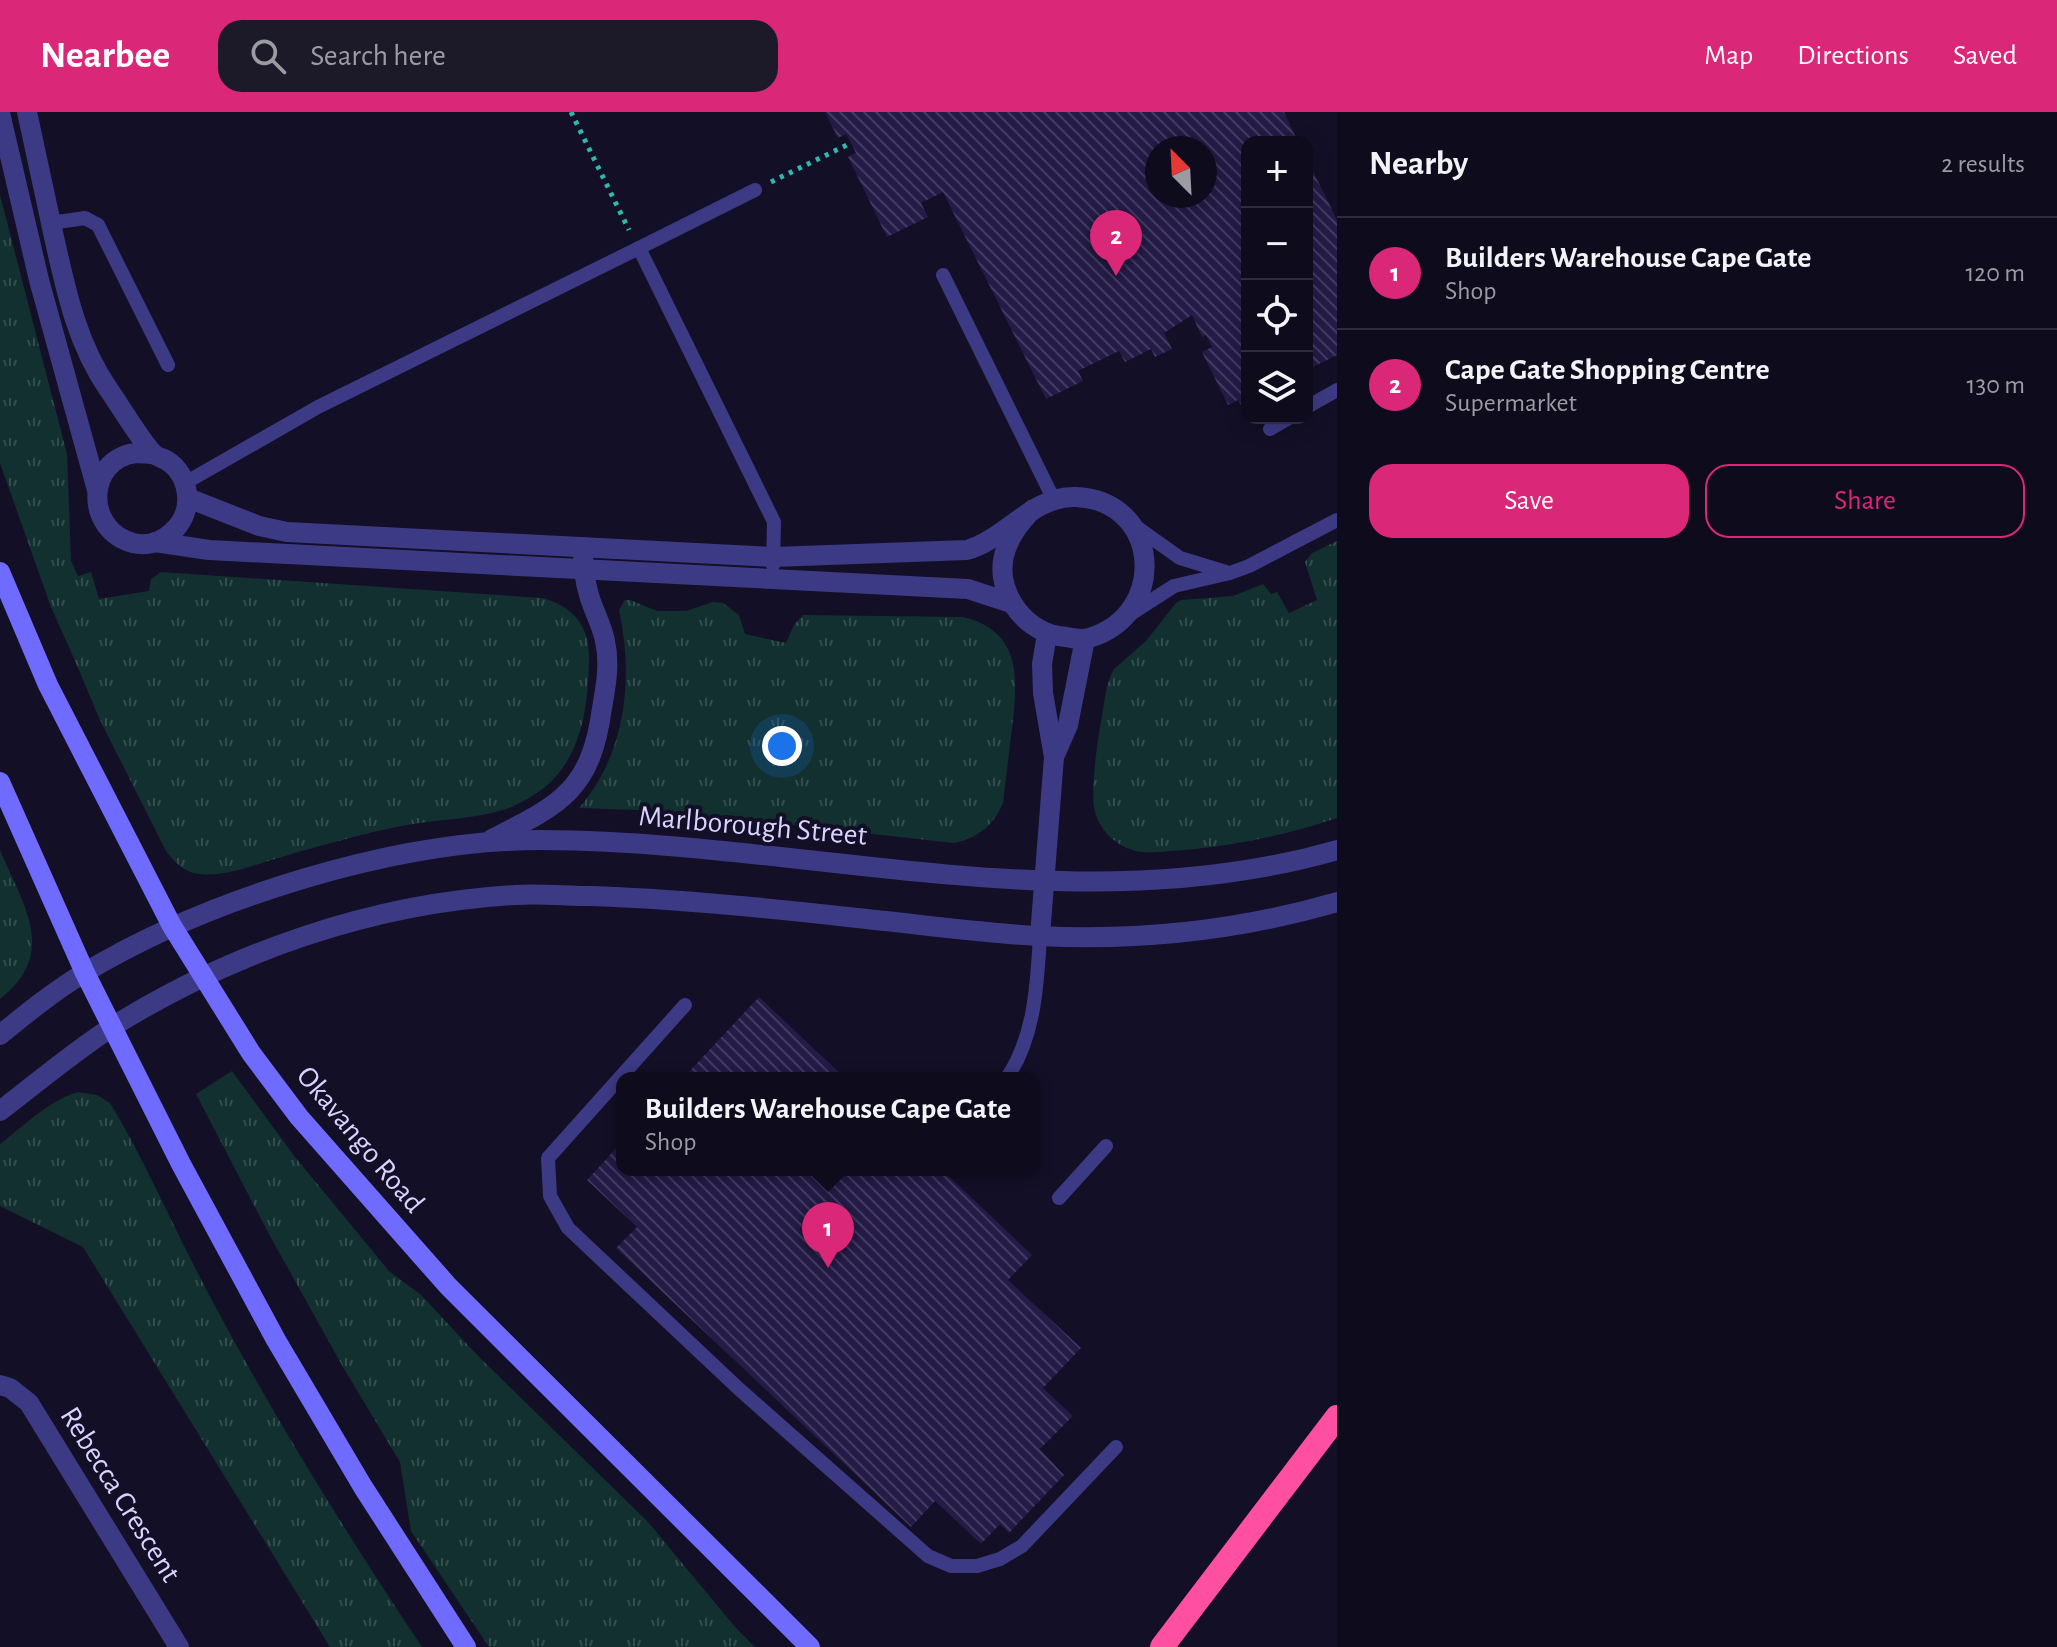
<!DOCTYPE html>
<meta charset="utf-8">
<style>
:root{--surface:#0e0b1c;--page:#1c1929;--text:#f1f3f6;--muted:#9b9ba3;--line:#2e2b3b;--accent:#db2777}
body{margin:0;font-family:"Alegreya Sans",sans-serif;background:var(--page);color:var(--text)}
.controls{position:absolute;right:24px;top:24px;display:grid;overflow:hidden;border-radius:16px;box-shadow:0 4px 20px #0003}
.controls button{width:72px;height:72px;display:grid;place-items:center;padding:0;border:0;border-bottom:2px solid var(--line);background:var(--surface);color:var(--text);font:40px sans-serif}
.compass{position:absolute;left:1145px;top:24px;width:72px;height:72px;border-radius:50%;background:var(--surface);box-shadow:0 4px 20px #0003;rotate:336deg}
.you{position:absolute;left:782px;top:634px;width:28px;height:28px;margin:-20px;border:6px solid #fff;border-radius:50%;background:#1a73e8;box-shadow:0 0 0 12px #1a73e833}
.badge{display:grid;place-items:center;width:52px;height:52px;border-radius:50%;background:var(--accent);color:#fff;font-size:26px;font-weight:700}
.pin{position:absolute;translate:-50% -66px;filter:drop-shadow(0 2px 4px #0008)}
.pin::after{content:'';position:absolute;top:42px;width:28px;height:24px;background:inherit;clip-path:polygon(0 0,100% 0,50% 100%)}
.popup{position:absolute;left:616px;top:960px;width:424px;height:104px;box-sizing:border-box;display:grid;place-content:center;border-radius:16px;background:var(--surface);filter:drop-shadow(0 2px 6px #0005);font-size:26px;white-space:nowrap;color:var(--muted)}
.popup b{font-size:30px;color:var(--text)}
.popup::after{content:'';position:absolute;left:50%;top:100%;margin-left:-16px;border:16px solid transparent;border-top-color:var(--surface)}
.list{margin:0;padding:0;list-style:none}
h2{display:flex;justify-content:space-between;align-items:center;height:104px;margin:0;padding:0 32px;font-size:34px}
h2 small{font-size:26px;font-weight:400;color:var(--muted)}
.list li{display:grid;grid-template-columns:52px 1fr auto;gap:24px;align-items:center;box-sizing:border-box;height:112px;padding:0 32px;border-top:2px solid var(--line)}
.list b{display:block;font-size:30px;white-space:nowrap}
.list p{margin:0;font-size:26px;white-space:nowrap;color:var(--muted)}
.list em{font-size:26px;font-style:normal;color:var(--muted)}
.actions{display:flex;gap:16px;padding:24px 32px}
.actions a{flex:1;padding:18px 0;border:2px solid var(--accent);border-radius:24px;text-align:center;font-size:28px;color:var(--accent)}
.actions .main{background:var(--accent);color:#fff}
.icon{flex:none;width:44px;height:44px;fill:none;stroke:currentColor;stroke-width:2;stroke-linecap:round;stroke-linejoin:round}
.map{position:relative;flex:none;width:1337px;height:1535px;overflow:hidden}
header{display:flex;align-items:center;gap:48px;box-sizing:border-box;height:112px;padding:0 40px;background:var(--accent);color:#fff}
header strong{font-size:38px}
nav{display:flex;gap:44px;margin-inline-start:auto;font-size:28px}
.search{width:560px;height:72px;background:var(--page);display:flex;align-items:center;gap:20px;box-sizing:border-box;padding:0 28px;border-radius:24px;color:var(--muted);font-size:30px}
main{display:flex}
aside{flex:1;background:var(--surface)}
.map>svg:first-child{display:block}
</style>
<header>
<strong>Nearbee</strong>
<div class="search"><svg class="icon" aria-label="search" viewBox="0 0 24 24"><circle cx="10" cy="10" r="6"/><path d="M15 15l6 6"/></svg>Search here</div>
<nav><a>Map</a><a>Directions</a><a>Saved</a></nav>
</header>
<main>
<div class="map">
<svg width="1337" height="1535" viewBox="0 0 1337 1535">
<defs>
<pattern id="grass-tufts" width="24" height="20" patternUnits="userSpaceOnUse" patternTransform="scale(2)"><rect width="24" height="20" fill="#12302f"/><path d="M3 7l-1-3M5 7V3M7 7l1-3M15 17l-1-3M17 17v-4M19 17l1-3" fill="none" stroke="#344d4e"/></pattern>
<pattern id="building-back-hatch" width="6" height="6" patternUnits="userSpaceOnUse" patternTransform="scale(2)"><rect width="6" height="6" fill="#241b47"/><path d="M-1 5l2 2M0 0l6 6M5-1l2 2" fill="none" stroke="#433b63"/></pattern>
</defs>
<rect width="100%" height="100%" fill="#130f26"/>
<g fill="url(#grass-tufts)">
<path d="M0 83 67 342 71 449 78 464 91 460 99 487 149 479 151 467 161 460 542 486C573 494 590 514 589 547 588 593 583 643 545 675 535 683 521 691 509 696 477 707 440 707 407 713 359 722 312 736 265 750 246 756 220 765 200 762 185 761 174 750 166 739L100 608 72 542 51 495 0 351Z"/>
<path d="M1337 429V706C1283 724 1226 736 1169 739 1158 740 1144 742 1133 738 1114 733 1097 715 1094 695 1090 667 1102 604 1107 574L1113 558 1146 529 1176 491 1181 488 1233 484 1263 472 1271 482 1277 480 1289 501 1317 488 1305 450 1312 441Z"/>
<path d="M625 488H630L657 499H686L713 490 723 491 739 503 745 522 786 531 794 513 803 503 963 505C1022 519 1018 567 1012 616 1009 641 1006 666 1003 691 994 713 978 726 954 731L664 699 579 696C626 642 634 566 619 498Z"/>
<path d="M0 738C23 793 59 841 0 887Z"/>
<polygon points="232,959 295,1045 389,1159 421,1183 480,1246 648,1410 735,1515 755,1535 489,1535 411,1419 400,1350 343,1255 270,1124 196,982"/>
<path d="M78 980 97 983 110 991C146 1050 173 1115 205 1175 270 1299 344 1418 422 1535H330L83 1135 0 1094V1032C24 1014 48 989 78 980Z"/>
</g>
<g fill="url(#building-back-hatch)" fill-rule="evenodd">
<path d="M825 0H1284L1298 30H1247V298H1244L1238 288 1228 293 1202 240 1212 235 1206 223 1202 225 1192 203 1164 221 1172 237 1155 245 1151 237 1125 250 1119 239 1078 259 1083 269 1046 287 943 80 921 91 928 105 887 125 848 45 856 41 851 31 846 22 838 26ZM1157 36H1205V84H1157Z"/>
<polygon points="1307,47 1337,108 1337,243 1307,258"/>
<polygon points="759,885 845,966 683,966"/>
<polygon points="622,1030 622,1058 942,1058 1032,1143 1008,1168 1081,1236 1043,1276 1073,1304 1040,1337 1064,1363 1009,1421 1000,1412 981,1432 935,1389 911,1415 616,1136 637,1115 587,1068"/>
</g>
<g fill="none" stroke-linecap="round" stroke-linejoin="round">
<g stroke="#2fb8b0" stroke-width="5" stroke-dasharray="4 6" stroke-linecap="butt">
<polyline points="571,0 629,118"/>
<polyline points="771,70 851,31"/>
</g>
<g stroke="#3d3a85" stroke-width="14">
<polyline points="51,111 85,106 98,113 168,253"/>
<polyline points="639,136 755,78"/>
<polyline points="943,163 1054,388"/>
<polyline points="1307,295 1337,278"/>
<polyline points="1270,317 1289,306"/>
<polyline points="185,371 318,295 639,136 774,410 773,453"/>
<polyline points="1135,414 1180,446 1226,460"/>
<polyline points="1132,501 1174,474 1230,461 1249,454 1337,408"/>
<polyline points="685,893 548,1046 550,1084 568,1116 739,1277 928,1444 951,1454 977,1454 1000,1447 1022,1434 1116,1335"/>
<path d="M1007 966C1035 924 1037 873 1040 824"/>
<polyline points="1059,1086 1106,1034"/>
</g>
<g stroke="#3d3a85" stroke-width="20">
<path d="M27 0C36 42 45 83 54 125 66 179 77 232 109 278 119 292 144 334 155 343 158 345 162 346 166 348 178 355 186 368 187 383 190 412 161 438 133 431 84 418 86 347 136 341 142 341 149 342 154 342"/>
<polyline points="0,1 39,168 97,378"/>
<path d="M188 386 259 414 287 420 773 445 967 438C1006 427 1032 384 1075 385 1160 387 1170 502 1089 526 1080 529 1069 525 1059 524 1021 518 992 474 1006 437 1012 420 1021 410 1033 397"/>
<polyline points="155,430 209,438 968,477 1011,491"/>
<polyline points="1054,645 1068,613 1085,527"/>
<polyline points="1040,824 1054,645 1043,581 1042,552 1047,522"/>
<polyline points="0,1273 10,1276 29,1291 179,1535"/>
</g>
<g stroke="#3d3a85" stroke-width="20">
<path d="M492 727C561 692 591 678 602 596 606 574 610 551 605 529 602 513 593 498 589 483 584 467 583 451 583 435"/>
<path d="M0 923C27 901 54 879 84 861 209 786 395 728 541 728 807 729 1074 814 1337 738"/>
<path d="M0 999C37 971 73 940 112 915 232 840 373 791 515 783 540 781 566 784 592 784 681 787 769 796 857 806 918 812 978 821 1039 824 1139 829 1241 818 1337 790"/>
</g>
<g stroke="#6f6bff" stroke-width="20">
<polyline points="0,460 48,573 172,814 251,941 299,1005 448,1174 810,1535"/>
<polyline points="0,670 85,861 181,1052 276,1228 363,1375 466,1535"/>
</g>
<polyline stroke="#ff4fa3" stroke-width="24" points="1162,1535 1337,1305"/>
</g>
<g text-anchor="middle" stroke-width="8" stroke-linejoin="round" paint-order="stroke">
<g font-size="30" fill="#d9d4ff" stroke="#130f26">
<text transform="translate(753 713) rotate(5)" y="10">Marlborough Street</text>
<text transform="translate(361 1027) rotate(50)" y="10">Okavango Road</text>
<text transform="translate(121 1382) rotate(58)" y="10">Rebecca Crescent</text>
</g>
</g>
</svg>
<div class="controls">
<button>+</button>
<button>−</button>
<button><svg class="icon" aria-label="locate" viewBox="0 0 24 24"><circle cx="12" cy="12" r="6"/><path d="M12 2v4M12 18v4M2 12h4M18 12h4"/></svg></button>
<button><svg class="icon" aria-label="layers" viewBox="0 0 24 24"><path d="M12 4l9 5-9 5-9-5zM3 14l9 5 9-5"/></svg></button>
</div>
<svg class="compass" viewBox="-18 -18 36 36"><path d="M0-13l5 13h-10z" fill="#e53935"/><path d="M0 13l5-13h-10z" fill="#9b9ba3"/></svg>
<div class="you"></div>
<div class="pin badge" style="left:828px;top:1156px">1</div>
<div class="popup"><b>Builders Warehouse Cape Gate</b>Shop</div>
<div class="pin badge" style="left:1116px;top:164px">2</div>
</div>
<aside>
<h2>Nearby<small>2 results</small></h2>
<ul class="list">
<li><span class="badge">1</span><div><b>Builders Warehouse Cape Gate</b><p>Shop</p></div><em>120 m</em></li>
<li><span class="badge">2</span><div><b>Cape Gate Shopping Centre</b><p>Supermarket</p></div><em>130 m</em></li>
</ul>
<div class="actions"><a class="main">Save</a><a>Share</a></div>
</aside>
</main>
